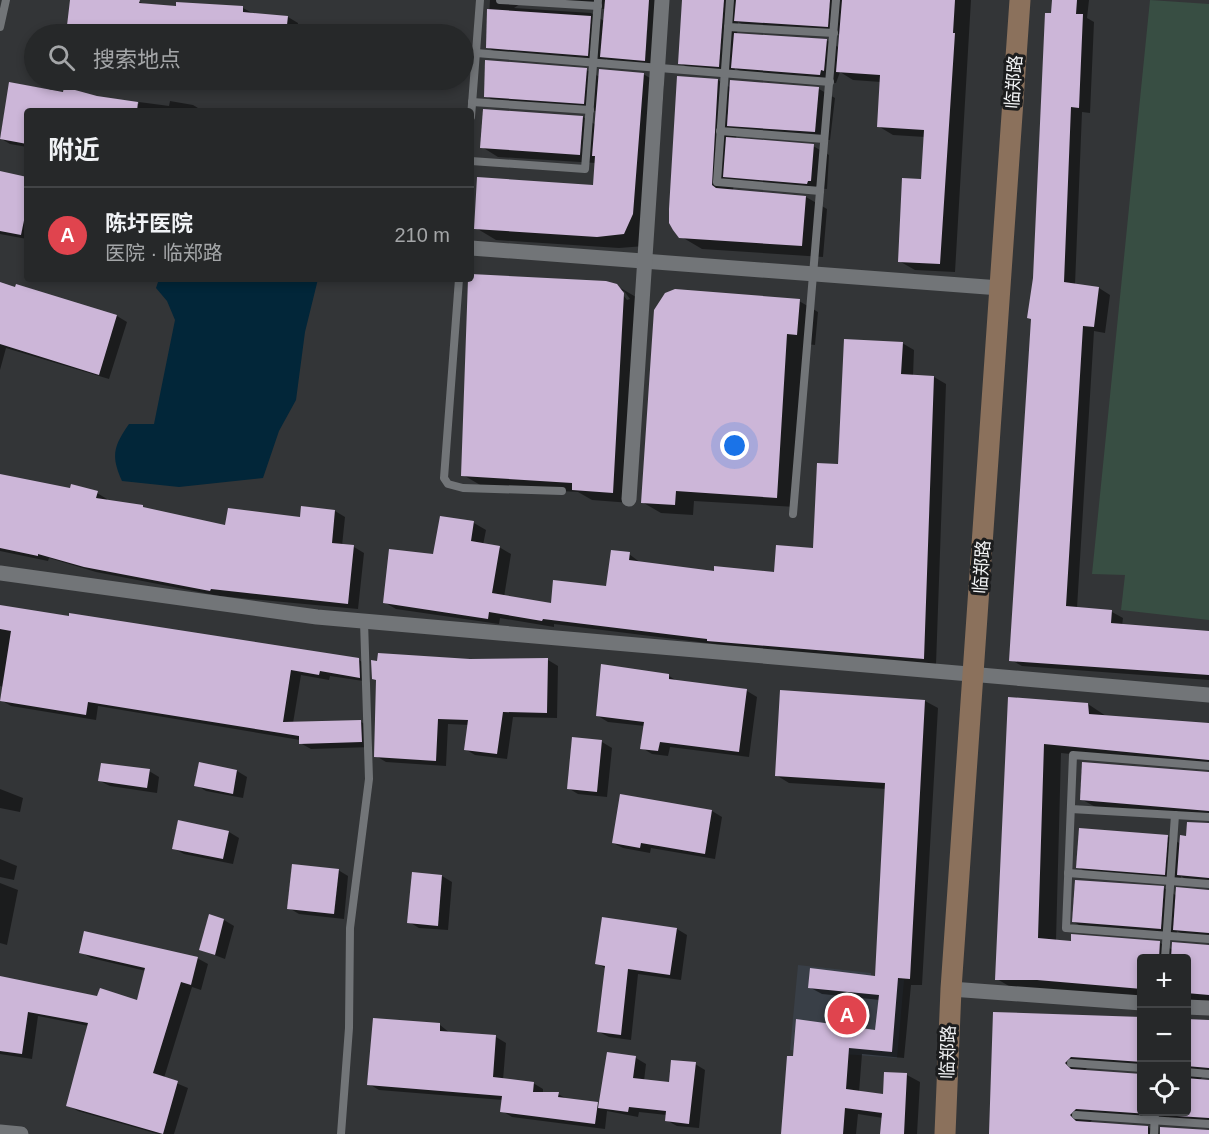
<!DOCTYPE html>
<html lang="zh">
<meta charset="utf-8">
<style>
:root{--surface:#262829;--page:#2e3031;--text:#f1f3f6;--muted:#a4a6a8;--line:#424446;--accent:#ea580c}
body{margin:0;font-family:Arial,"Noto Sans SC",sans-serif;background:var(--page);color:var(--text)}
.controls{position:absolute;right:18px;bottom:18px;display:grid;overflow:hidden;border-radius:6px;box-shadow:0 3px 9px #0003}
.controls button{width:54px;height:54px;display:grid;place-items:center;padding:0;border:0;border-bottom:2px solid var(--line);background:var(--surface);color:var(--text);font:30px sans-serif}
.you{position:absolute;left:735px;top:446px;width:21px;height:21px;margin:-15px;border:4px solid #fff;border-radius:50%;background:#1a73e8;box-shadow:0 0 0 9px #1a73e833}
.badge{display:grid;place-items:center;width:39px;height:39px;border-radius:50%;background:var(--accent);color:#fff;font-size:20px;font-weight:700}
.pin{position:absolute;translate:-50% -50%;border:3px solid #fff;box-shadow:0 2px 6px #0006}
.list{margin:0;padding:0;list-style:none}
h2{display:flex;justify-content:space-between;align-items:center;height:78px;margin:0;padding:0 24px;font-size:26px}
h2 small{font-size:20px;font-weight:400;color:var(--muted)}
.list li{display:grid;grid-template-columns:39px 1fr auto;gap:18px;align-items:center;box-sizing:border-box;height:96px;padding:0 24px;border-top:2px solid var(--line)}
.list b{display:block;font-size:22px;white-space:nowrap}
.list p{margin:0;font-size:20px;white-space:nowrap;color:var(--muted)}
.list em{font-size:20px;font-style:normal;color:var(--muted)}
.icon{flex:none;width:33px;height:33px;fill:none;stroke:currentColor;stroke-width:2;stroke-linecap:round;stroke-linejoin:round}
.map{position:relative;flex:none;width:1209px;height:1134px;overflow:hidden}
.search{position:absolute;background:var(--surface);box-shadow:0 3px 9px #0003;left:24px;top:24px;width:450px;height:66px;display:flex;align-items:center;gap:15px;box-sizing:border-box;padding:0 21px;border-radius:33px;color:var(--muted);font-size:22px}
.panel{position:absolute;background:var(--surface);box-shadow:0 3px 9px #0003;left:24px;top:108px;width:450px;height:174px;border-radius:6px}
.map>svg:first-child{display:block}
</style>
<div class="map">
<svg width="1209" height="1134" viewBox="0 0 1209 1134">
<rect width="100%" height="100%" fill="#333537"/>
<polygon fill="#393f47" points="798,965 871,973 871,978 904,980 897,1058 790,1050"/>
<polygon fill="#384e43" points="1150,0 1209,4 1209,620 1121,610 1125,575 1092,574"/>
<path fill="#022639" d="M159 279H318L305 332 296 400 279 431 263 478 179 487 122 481C111 456 113 447 129 424H154L175 320 167 301 156 288Z"/>
<g fill="#0007" fill-rule="evenodd">
<polygon points="72,0 135,0 147,5 177,8 243,8 254,14 288,17 298,23 297,34 67,34"/>
<path d="M490 0H667L663 69 620 67 606 59V66L506 58 487 47ZM520 4 605 9 604 21 591 13 514 8Z"/>
<path d="M684 0H971L955 272 915 270 899 261 922 181 925 137 893 135 878 126 881 82 853 80 840 72 836 83 748 76 735 68 734 75 695 71 680 63ZM738 22 751 29 841 34 840 48 826 40 737 35Z"/>
<polygon points="1054,0 1089,0 1087,18 1094,22 1090,113 1082,112 1075,285 1099,288 1110,295 1105,333 1094,331 1077,608 1112,612 1123,618 1122,626 1209,632 1209,680 1022,666 1011,660"/>
<polygon points="586,70 600,77 643,74 664,86 653,227 645,246 619,248 496,240 476,228 594,187 596,163 498,157 482,147 583,117 596,125 597,111 501,105 486,96"/>
<polygon points="271,80 293,80 293,82"/>
<polygon points="718,80 731,88 732,81 819,89 835,98 830,140 744,134 737,129 736,140 813,146 829,155 827,189 734,181 733,191 806,197 827,209 823,257 702,249 680,236"/>
<polygon points="10,83 139,104 139,102 169,106 170,101 193,105 203,111 27,111 27,147 10,144 0,138"/>
<polygon points="0,172 27,178 27,239 0,234"/>
<path d="M471 276 617 286 636 297 631 503 592 500 578 492 482 486 463 475ZM620 291H624L630 299 627 300Z"/>
<polygon points="0,284 16,288 17,285 117,316 127,322 109,379 6,348 0,370"/>
<polygon points="665,295 799,301 818,312 815,345 806,344 796,507 694,501 693,515 661,513 642,502 656,310"/>
<polygon points="902,343 914,350 913,376 934,377 946,384 936,665 720,647 715,644 554,624 554,627 500,618 499,624 396,609 384,602 434,556 441,517 474,523 486,530 483,545 499,547 511,554 504,597 552,605 608,588 629,554 641,563 715,572 776,573 815,549 839,466"/>
<polygon points="0,475 71,490 97,493 107,499 107,501 227,527 301,519 335,511 345,517 342,546 354,547 364,553 358,609 220,596 96,572 49,558 48,561 0,551"/>
<polygon points="0,607 359,660 369,666 370,682 330,676 329,680 301,675 293,723 361,722 371,727 372,747 311,749 300,743 300,740 98,706 96,720 11,706 1,700 3,687 0,686"/>
<polygon points="470,660 548,660 558,666 557,718 513,717 507,759 475,755 465,749 469,725 448,724 446,766 386,762 376,756 378,681 373,679"/>
<polygon points="669,676 679,682 747,691 757,697 749,757 670,747 668,756 652,754 642,748 645,726 608,722 598,716"/>
<polygon points="1009,699 1088,704 1106,716 1209,725 1209,768 1061,753 1056,941 1160,943 1173,950 1209,945 1209,1003 1186,1001 1186,958 1142,958 1142,997 1014,989 997,979"/>
<polygon points="925,701 938,708 922,985 911,985 904,1058 862,1054 859,1092 884,1096 885,1074 907,1075 920,1082 917,1134 882,1134 883,1118 858,1114 856,1134 783,1134 794,1058 877,1031 880,1000 822,994 809,987 876,977 887,789 789,783 776,775"/>
<polygon points="574,739 602,742 612,748 607,797 578,794 568,788"/>
<polygon points="200,763 237,771 247,777 243,798 206,791 196,785"/>
<polygon points="149,771 159,777 157,793 110,786 100,781"/>
<polygon points="1209,773 1209,819 1099,809 1081,799"/>
<polygon points="0,789 23,798 20,812 0,808"/>
<polygon points="621,796 712,811 722,817 715,859 651,848 650,853 623,848 613,843"/>
<polygon points="1209,824 1209,886 1196,885 1181,876 1180,883 1093,876 1078,867 1167,836 1181,844"/>
<polygon points="229,832 239,838 233,864 184,854 173,848"/>
<polygon points="0,859 17,866 14,880 0,877"/>
<polygon points="338,870 348,876 344,919 299,914 289,908"/>
<polygon points="442,876 452,882 448,930 419,928 409,922"/>
<polygon points="0,883 18,890 7,945 0,943"/>
<polygon points="1164,888 1177,896 1209,891 1209,941 1192,939 1177,931 1176,937 1089,931 1074,922"/>
<polygon points="603,918 677,929 687,935 681,980 638,974 631,1040 609,1037 599,1032 606,969 597,963"/>
<polygon points="224,920 234,926 225,959 201,950"/>
<polygon points="81,952 197,958 208,964 201,990 192,987 164,1078 188,1088 174,1134 158,1134 78,1111 67,1105 89,1026 38,1016 32,1059 0,1054 0,978 32,983 41,988 138,1002 146,971 91,958"/>
<polygon points="994,1014 1142,1019 1142,1070 1089,1066 1084,1071 1142,1112 1186,1112 1186,1020 1209,1021 1209,1076 1204,1075 1199,1081 1209,1081 1209,1126 1180,1124 1168,1117 1166,1123 1094,1118 1089,1123 1148,1127 1159,1134 991,1134"/>
<polygon points="440,1025 450,1033 496,1037 506,1043 503,1080 533,1083 543,1089 543,1093 558,1094 569,1100 600,1106 608,1054 636,1058 646,1064 644,1081 670,1084 695,1064 705,1070 699,1128 677,1126 666,1120 667,1115 639,1112 638,1117 607,1111 605,1129 512,1117 502,1111 503,1100 379,1090 369,1084"/>
</g>
<g fill="#ccb6d8">
<polygon points="70,0 140,0 139,3 176,6 176,2 243,6 243,12 288,16 286,34 66,34"/>
<polygon points="605,0 649,0 645,61 600,57"/>
<polygon points="682,0 724,0 719,67 678,64"/>
<polygon points="736,0 830,0 828,27 734,21"/>
<polygon points="842,0 955,0 953,33 955,33 940,264 898,262 902,178 921,179 924,130 877,127 880,75 836,72"/>
<polygon points="1052,0 1077,0 1076,14 1083,14 1079,108 1071,107 1064,282 1099,287 1094,327 1083,326 1066,606 1112,610 1111,623 1209,631 1209,675 1009,661 1031,319 1027,318 1033,278 1045,13 1051,13"/>
<polygon points="487,9 591,16 588,56 486,48"/>
<polygon points="734,33 827,39 824,71 821,70 820,75 731,68"/>
<polygon points="485,60 587,68 584,104 484,97"/>
<polygon points="599,69 644,73 633,214 624,234 597,237 474,229 477,177 593,185 595,156 592,156"/>
<polygon points="677,76 718,79 712,185 716,188 806,196 802,246 679,238 673,230 669,223 669,209"/>
<polygon points="730,80 819,87 815,132 727,126"/>
<polygon points="9,82 63,92 64,87 97,96 138,102 137,111 27,111 27,144 0,139"/>
<polygon points="483,109 583,116 580,155 480,148"/>
<polygon points="726,137 814,144 811,181 808,181 807,184 723,177"/>
<polygon points="0,171 27,177 27,206 21,235 0,231"/>
<polygon points="471,274 606,281 617,284 624,293 613,493 572,490 572,483 461,476 468,279 471,279"/>
<polygon points="0,282 15,287 16,284 117,315 99,375 0,344"/>
<polygon points="675,289 800,299 797,335 787,334 777,498 676,491 675,505 641,503 654,310 665,293"/>
<polygon points="844,339 903,342 901,374 934,376 924,659 707,641 707,639 543,619 542,621 489,612 488,619 383,603 389,549 433,554 440,516 474,521 471,541 500,546 492,593 551,603 553,580 606,586 611,550 630,552 629,560 714,571 714,566 774,572 776,545 813,548 817,463 838,464"/>
<polygon points="0,474 70,488 71,484 98,491 96,498 143,505 143,507 225,525 228,508 300,517 301,506 335,510 332,543 354,545 348,604 211,589 210,591 84,567 38,554 38,556 0,548"/>
<polygon points="0,605 69,616 69,613 359,658 360,678 320,671 319,675 291,670 283,722 361,720 362,742 299,744 299,736 88,702 86,715 0,701 11,631 0,629"/>
<polygon points="378,653 470,659 548,658 547,713 503,712 497,754 464,750 468,720 438,719 436,761 374,757 376,680 372,679 371,660 377,661"/>
<polygon points="601,664 669,674 669,679 747,689 739,752 660,742 658,751 640,749 644,722 596,716"/>
<polygon points="780,690 925,700 910,979 898,978 892,1052 849,1048 846,1089 883,1094 884,1072 907,1073 904,1134 880,1134 882,1113 845,1108 843,1134 781,1134 787,1056 793,1056 796,1019 875,1030 879,995 808,988 810,968 875,976 885,783 775,776"/>
<polygon points="1008,697 1088,703 1089,714 1209,723 1209,760 1044,744 1038,938 1071,941 1071,934 1160,941 1159,958 1142,958 1142,989 1037,980 995,980"/>
<polygon points="572,737 602,740 597,792 567,789"/>
<polygon points="199,762 237,770 233,794 194,786"/>
<polygon points="1082,762 1209,772 1209,811 1080,800"/>
<polygon points="101,763 150,769 147,788 98,781"/>
<polygon points="620,794 712,810 705,854 641,843 640,848 612,843"/>
<polygon points="178,820 229,831 223,859 172,849"/>
<polygon points="1187,822 1209,823 1209,878 1177,875 1180,835 1186,836"/>
<polygon points="1079,828 1168,835 1165,875 1076,868"/>
<polygon points="292,864 339,869 334,914 287,909"/>
<polygon points="412,872 442,875 438,926 407,923"/>
<polygon points="1075,880 1164,886 1161,929 1072,922"/>
<polygon points="1176,887 1209,890 1209,933 1173,930"/>
<polygon points="209,914 224,919 215,955 199,950"/>
<polygon points="602,917 677,928 670,975 628,969 621,1035 597,1032 605,966 595,964"/>
<polygon points="84,931 198,957 191,985 181,982 153,1073 178,1081 163,1134 66,1106 88,1023 28,1012 22,1054 0,1051 0,976 97,996 100,988 137,1000 145,968 79,953"/>
<polygon points="1172,942 1209,945 1209,995 1186,993 1186,958 1171,958"/>
<polygon points="993,1012 1142,1017 1142,1062 1071,1057 1065,1063 1071,1069 1142,1074 1142,1112 1149,1112 1149,1114 1076,1109 1070,1115 1076,1121 1148,1126 1148,1134 989,1134"/>
<polygon points="373,1018 440,1023 440,1031 496,1035 493,1077 534,1082 533,1092 559,1092 558,1097 598,1102 595,1124 500,1112 502,1096 367,1085"/>
<polygon points="1186,1019 1209,1020 1209,1068 1186,1066"/>
<polygon points="607,1052 636,1056 633,1078 669,1082 671,1060 696,1062 689,1124 665,1121 666,1111 629,1107 628,1112 598,1108"/>
<polygon points="1186,1078 1209,1080 1209,1118 1161,1115 1161,1112 1186,1112"/>
<polygon points="1160,1127 1209,1130 1209,1134 1160,1134"/>
</g>
<g fill="none" stroke-linecap="round" stroke-linejoin="round">
<g stroke="#727578" stroke-width="8">
<polyline points="500,0 598,6"/>
<polyline points="730,0 717,182 820,191 836,0"/>
<polyline points="0,27 6,0"/>
<polyline points="728,27 834,33"/>
<polyline points="476,53 830,82"/>
<polyline points="472,102 590,110"/>
<polyline points="471,117 480,0"/>
<polyline points="720,131 824,139"/>
<polyline points="471,161 585,169 598,0"/>
<polyline points="459,279 444,478 448,484 463,488 562,491"/>
<polyline points="793,514 820,191"/>
<polyline points="1209,766 1073,755 1066,928 1209,939"/>
<polyline points="1071,809 1209,817"/>
<polyline points="1068,873 1209,884"/>
<polyline points="1165,958 1175,815"/>
<polyline points="1071,1063 1142,1068"/>
<polyline points="1186,1072 1209,1074"/>
<polyline points="1076,1115 1209,1124"/>
<polyline points="341,1134 349,1028 350,928 369,779 364,621"/>
<polyline points="1154,1134 1155,1112"/>
</g>
<g stroke="#727578" stroke-width="15">
<polyline points="471,248 1000,288"/>
<polyline points="629,499 662,0"/>
<polyline points="0,573 317,617 1209,695"/>
<polyline points="951,989 1142,1003"/>
<polyline points="1186,1007 1209,1008"/>
<polyline points="0,1132 21,1134"/>
</g>
<polyline stroke="#8b715c" stroke-width="21" points="945,1134 951,989 1020,0"/>
</g>
<g text-anchor="middle" stroke-width="6" stroke-linejoin="round" paint-order="stroke">
<g font-size="18" fill="#f2f3f5" stroke="#1b1c1d">
<text transform="translate(1014 82) rotate(-86)" y="6">临郑路</text>
<text transform="translate(982 567) rotate(-86)" y="6">临郑路</text>
<text transform="translate(948 1052) rotate(-88)" y="6">临郑路</text>
</g>
</g>
</svg>
<div class="controls">
<button>+</button>
<button>−</button>
<button><svg class="icon" aria-label="locate" viewBox="0 0 24 24"><circle cx="12" cy="12" r="6"/><path d="M12 2v4M12 18v4M2 12h4M18 12h4"/></svg></button>
</div>
<div class="you"></div>
<div class="pin badge" style="left:847px;top:1015px;background:#e0444e">A</div>
<div class="search"><svg class="icon" aria-label="search" viewBox="0 0 24 24"><circle cx="10" cy="10" r="6"/><path d="M15 15l6 6"/></svg>搜索地点</div>
<section class="panel">
<h2>附近<small></small></h2>
<ul class="list">
<li><span class="badge" style="background:#e0444e">A</span><div><b>陈圩医院</b><p>医院 · 临郑路</p></div><em>210 m</em></li>
</ul>
</section>
</div>
